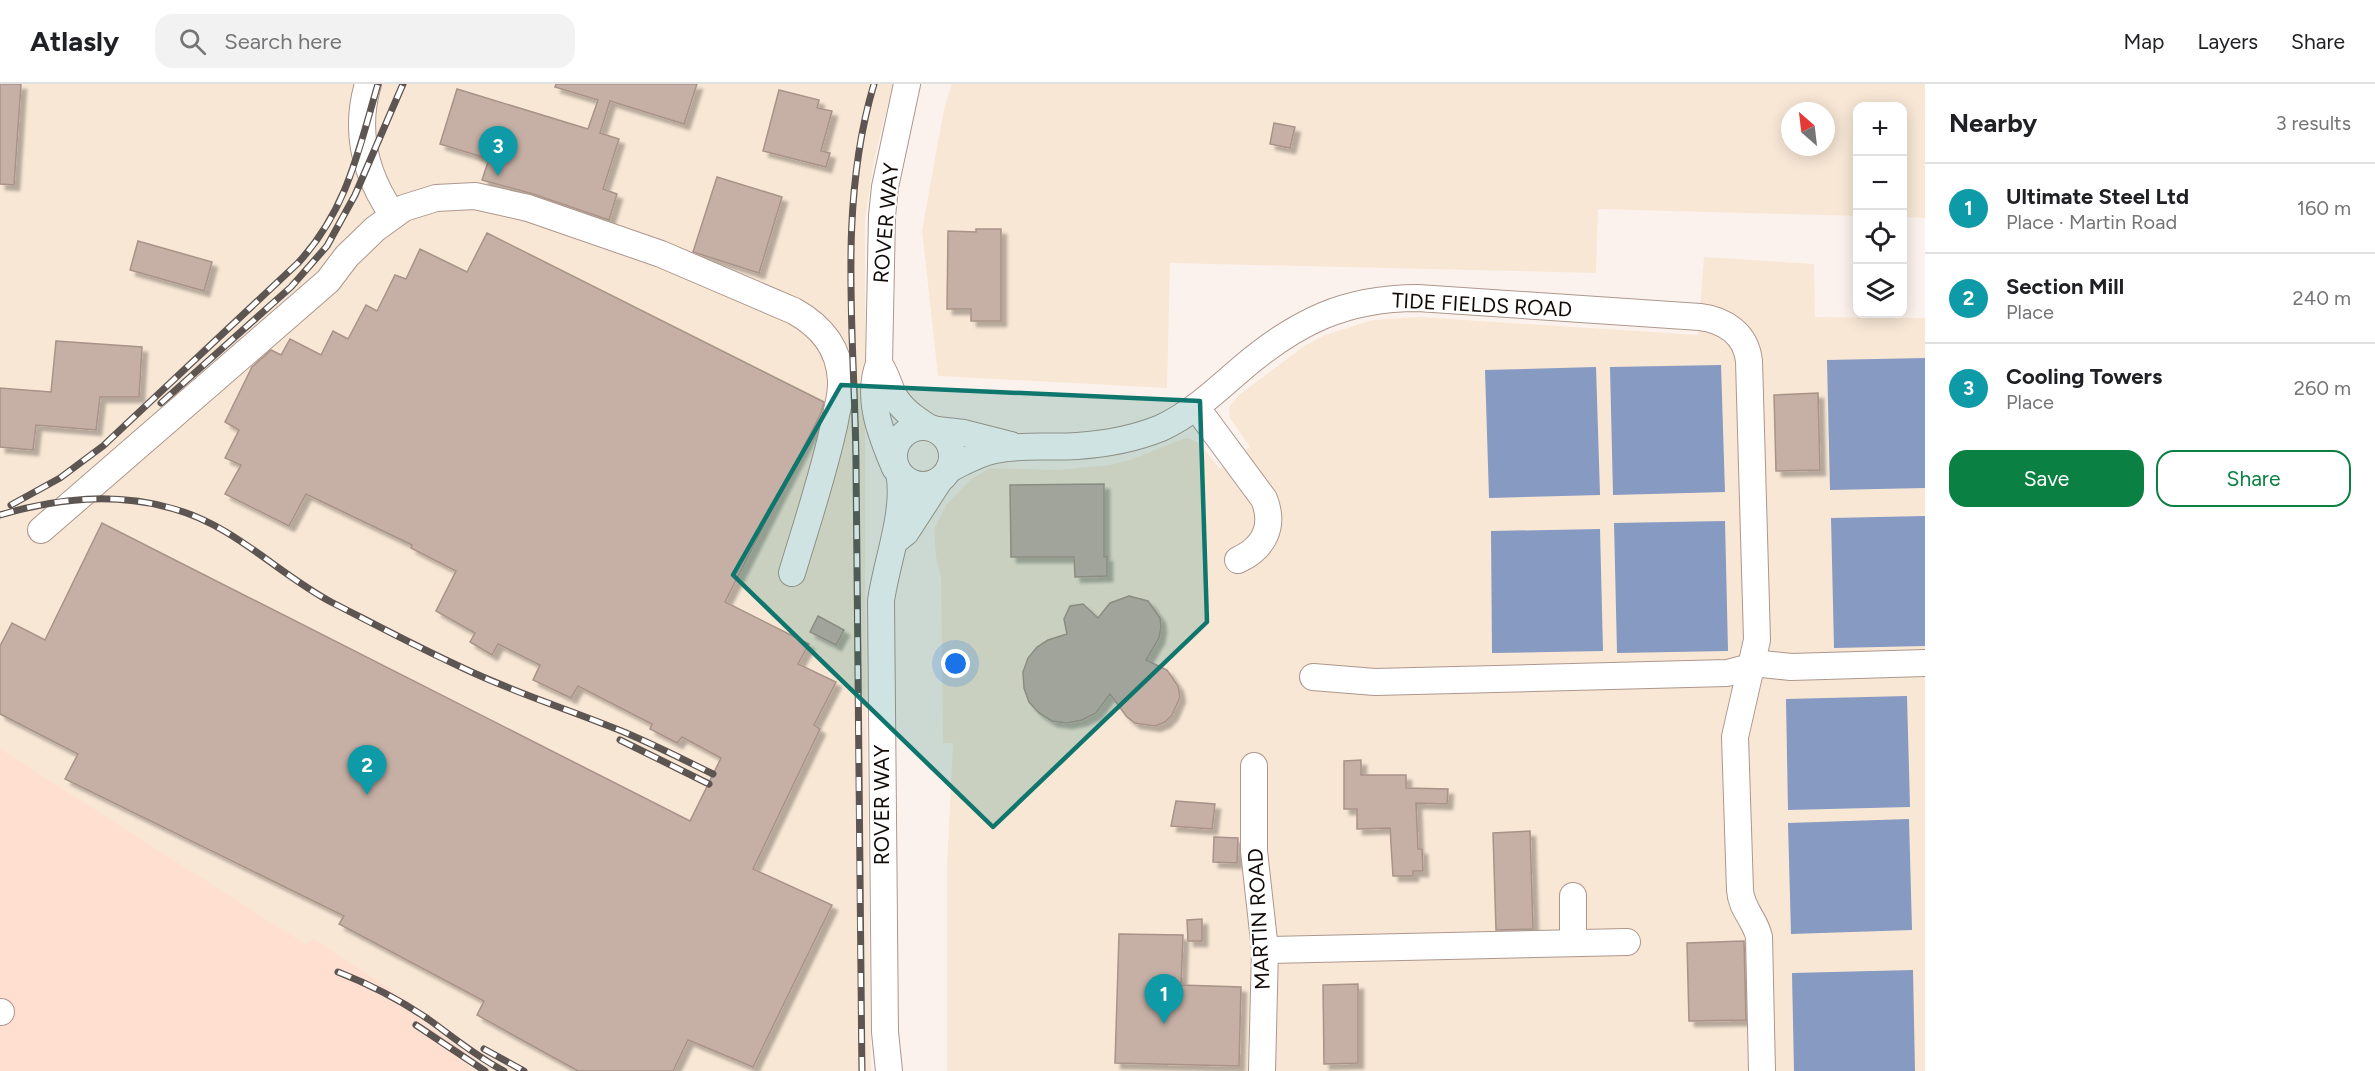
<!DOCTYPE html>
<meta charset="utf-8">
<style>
:root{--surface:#fff;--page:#f2f2f2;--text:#202124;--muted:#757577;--line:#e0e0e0;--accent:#0b8043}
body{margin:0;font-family:Figtree,sans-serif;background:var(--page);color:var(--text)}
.controls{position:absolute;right:18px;top:18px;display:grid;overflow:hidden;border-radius:12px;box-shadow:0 3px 15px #0003}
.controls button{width:54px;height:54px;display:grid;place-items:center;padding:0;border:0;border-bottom:2px solid var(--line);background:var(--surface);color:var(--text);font:30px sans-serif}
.compass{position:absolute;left:1781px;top:18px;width:54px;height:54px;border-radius:50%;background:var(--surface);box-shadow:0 3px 15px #0003;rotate:332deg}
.you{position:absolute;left:956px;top:580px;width:21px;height:21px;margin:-15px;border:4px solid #fff;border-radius:50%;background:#1a73e8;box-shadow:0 0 0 9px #1a73e833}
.badge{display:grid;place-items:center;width:39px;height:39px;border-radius:50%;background:var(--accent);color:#fff;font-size:20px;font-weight:700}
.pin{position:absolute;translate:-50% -50px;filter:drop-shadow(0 2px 3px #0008)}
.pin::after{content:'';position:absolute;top:32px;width:21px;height:18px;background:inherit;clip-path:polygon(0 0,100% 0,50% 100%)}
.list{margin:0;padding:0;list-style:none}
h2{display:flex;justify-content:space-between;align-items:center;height:78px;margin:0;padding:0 24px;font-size:26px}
h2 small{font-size:20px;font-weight:400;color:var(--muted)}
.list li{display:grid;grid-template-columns:39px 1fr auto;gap:18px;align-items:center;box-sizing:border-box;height:90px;padding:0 24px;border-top:2px solid var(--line)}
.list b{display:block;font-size:22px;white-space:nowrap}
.list p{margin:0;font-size:20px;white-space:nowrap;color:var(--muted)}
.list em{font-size:20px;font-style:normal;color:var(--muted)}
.actions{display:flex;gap:12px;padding:18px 24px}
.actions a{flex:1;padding:14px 0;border:2px solid var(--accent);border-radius:18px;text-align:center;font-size:21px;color:var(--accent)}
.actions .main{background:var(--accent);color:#fff}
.icon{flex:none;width:33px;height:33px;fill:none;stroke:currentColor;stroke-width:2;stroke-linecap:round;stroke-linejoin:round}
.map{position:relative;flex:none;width:1925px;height:987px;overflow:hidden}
header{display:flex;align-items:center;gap:36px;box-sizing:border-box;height:84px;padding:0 30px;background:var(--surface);border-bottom:2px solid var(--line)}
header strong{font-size:28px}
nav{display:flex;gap:33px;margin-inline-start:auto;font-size:21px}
.search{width:420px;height:54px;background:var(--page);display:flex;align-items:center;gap:15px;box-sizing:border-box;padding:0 21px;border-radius:18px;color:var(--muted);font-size:22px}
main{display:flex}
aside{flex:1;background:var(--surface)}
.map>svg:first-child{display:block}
</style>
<header>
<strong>Atlasly</strong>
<div class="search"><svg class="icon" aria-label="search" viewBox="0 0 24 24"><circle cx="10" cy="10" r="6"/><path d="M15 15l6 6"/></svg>Search here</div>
<nav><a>Map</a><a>Layers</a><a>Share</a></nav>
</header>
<main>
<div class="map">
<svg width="1925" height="987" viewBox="0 0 1925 987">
<defs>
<filter id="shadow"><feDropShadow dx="5.5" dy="5.5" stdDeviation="1.5" flood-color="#0004"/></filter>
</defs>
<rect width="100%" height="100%" fill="#fcf2ed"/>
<g fill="#f8e7d5" fill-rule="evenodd">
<polygon points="0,0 893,0 874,77 865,135 865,499 871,987 0,987"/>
<path d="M952 0H1925V134L1903 133 1902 22H1858L1857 132 1598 125 1596 189 1170 179 1167 304 938 292 922 146 944 25ZM1790 27H1826V63H1790Z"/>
<polygon points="1704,173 1814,180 1815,233 1925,234 1925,987 947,987 947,783 953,659 943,659 941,493 936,473 934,445 946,421 971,395 990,384 1058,386 1109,381 1130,376 1182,355 1188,354 1199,359 1220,385 1250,363 1230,334 1229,323 1239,311 1304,262 1325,251 1373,236 1419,233 1698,251"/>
</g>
<polygon fill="#ffdfd0" points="0,665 305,860 314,855 424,928 420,936 474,974 468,983 475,987 0,987"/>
<g fill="#879ac1">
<polygon points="1925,274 1925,404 1830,406 1827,276"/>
<polygon points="1721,281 1725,408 1613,411 1610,283"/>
<polygon points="1596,283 1600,411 1489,414 1485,286"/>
<polygon points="1925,432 1925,562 1834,564 1831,434"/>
<polygon points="1725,437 1728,567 1617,569 1614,439"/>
<polygon points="1600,445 1603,567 1492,569 1491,447"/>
<polygon points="1907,612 1910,723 1788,726 1786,615"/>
<polygon points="1909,735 1912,846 1791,850 1788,739"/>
<polygon points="1913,886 1915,987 1794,987 1792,889"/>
</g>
<g fill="#c6b0a5" stroke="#a99288" stroke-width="1.5" filter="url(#shadow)">
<polygon points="0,0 21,0 14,101 0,100"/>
<polygon points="556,0 697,0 684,40 610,17 600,49 619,55 603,105 617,110 609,136 533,110 482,96 489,75 440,60 457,5 588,45 598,16 555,3"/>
<polygon points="779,6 819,16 817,24 832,27 821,67 830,69 826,83 763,67"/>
<polygon points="1274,39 1295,43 1290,64 1270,60"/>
<polygon points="717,93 782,113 759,189 693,168"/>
<polygon points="976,145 1001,145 1001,237 971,237 971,225 947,225 948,147 976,148"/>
<polygon points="487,149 824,318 821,329 725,518 809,560 798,580 836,598 814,641 820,645 753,785 832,821 753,983 688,956 673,987 578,987 477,931 484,917 339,840 344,832 65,695 78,670 0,630 0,562 12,539 45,556 102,439 690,737 721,674 682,653 677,659 650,645 652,640 578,602 571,614 533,596 540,581 498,560 492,571 470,558 475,549 436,527 456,487 411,464 412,461 306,410 289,442 225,410 241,381 225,374 239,346 225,338 252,283 271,266 281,271 290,255 321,271 333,247 348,255 366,221 377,227 395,191 406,195 420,165 467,188"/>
<polygon points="138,157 212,178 204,207 130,186"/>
<polygon points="56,257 142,263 139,313 100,313 96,346 36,341 33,366 0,363 0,304 51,308"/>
<polygon points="1818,309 1820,386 1776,387 1774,311"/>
<polygon points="1104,400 1104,473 1107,472 1107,492 1075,493 1074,473 1011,473 1010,401"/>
<polygon points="1129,512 1148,517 1160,534 1161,543 1159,554 1146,576 1167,586 1178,602 1180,613 1172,631 1165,638 1155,642 1135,639 1127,633 1110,610 1096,629 1082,636 1067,639 1052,637 1039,629 1029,618 1024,604 1023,588 1028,574 1037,563 1048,556 1067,550 1064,535 1070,522 1083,520 1098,534 1110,519"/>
<polygon points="818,532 844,546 836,561 810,548"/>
<polygon points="1361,676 1361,691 1406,691 1406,704 1448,705 1447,720 1416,719 1418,765 1422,765 1423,787 1413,787 1413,792 1393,792 1390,744 1357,745 1357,725 1344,725 1344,677"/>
<polygon points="1176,717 1215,720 1212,745 1171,742"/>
<polygon points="1530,747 1533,845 1496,846 1493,749"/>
<polygon points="1214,753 1238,754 1237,779 1213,778"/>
<polygon points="1202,835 1202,857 1188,857 1187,836"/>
<polygon points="1119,850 1183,851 1181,901 1241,903 1239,982 1115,979"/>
<polygon points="1744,857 1746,936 1689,937 1687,859"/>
<polygon points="1358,900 1358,979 1324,980 1323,901"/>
</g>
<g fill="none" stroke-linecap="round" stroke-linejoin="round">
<defs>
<g id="minor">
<path d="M368 0C354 48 365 91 393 131"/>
<path d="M879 280C886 289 888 300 893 310 901 325 914 334 928 343"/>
<path d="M1196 323 1264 415C1275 442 1264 464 1238 476"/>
<circle cx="923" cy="372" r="29"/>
<polyline points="937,346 964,349 1011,361"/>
<path d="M895 384C881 351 866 314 879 280L882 132 885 103 907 0"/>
<path d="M949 385C964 378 979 369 995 366 1022 360 1050 364 1077 362 1106 360 1134 355 1161 344 1191 330 1216 307 1241 285 1296 238 1345 214 1418 214L1700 233C1725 236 1746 250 1749 277L1757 556 1735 653 1740 806C1741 825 1755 835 1759 853L1762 987"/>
<path d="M41 446 328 197 347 172 375 145 404 124 436 114 475 112 528 124 661 170 794 227C821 242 839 263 841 296 842 310 837 324 835 337 824 389 807 439 792 489"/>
<polyline points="896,456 906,448 939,397"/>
<polyline points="1313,593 1375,598 1727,589 1762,580 1791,583 1925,579"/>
<polyline points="1254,682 1254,767 1265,866 1262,987"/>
<polyline points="1573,859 1573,812"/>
<polyline points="1265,866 1627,858"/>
<polyline points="0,928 1,928"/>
<path d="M889 987 885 948 881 517C886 479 907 426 899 389"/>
</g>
</defs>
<use href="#minor" stroke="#ad978d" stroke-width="28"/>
<use href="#minor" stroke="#fff" stroke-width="26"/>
<defs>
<g id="rail">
<polyline points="161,319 291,203 327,162 355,111 403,0"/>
<path d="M11 421 60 394 103 362 298 179C347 126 358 68 378 0"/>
<path d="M0 431C58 414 115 408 174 425 235 442 278 490 333 519 376 541 419 564 463 584 513 608 567 625 619 646 651 659 682 675 713 690"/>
<polyline points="620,656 709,700"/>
<path d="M338 888C369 900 400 916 428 935 453 953 477 973 504 987"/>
<polyline points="416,941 485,987"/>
<polyline points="484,965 524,987"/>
<path d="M862 987C859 785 858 583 856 380 855 253 837 124 874 0"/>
</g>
</defs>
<use href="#rail" stroke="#5d5552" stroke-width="7"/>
<use href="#rail" stroke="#fff" stroke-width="4.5" stroke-dasharray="14" stroke-linecap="butt"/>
</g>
<path fill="#0f766e" fill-opacity="0.2" stroke="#0f766e" stroke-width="4.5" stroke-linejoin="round" d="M841 301 1200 317 1207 538 993 743 733 491Z"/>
<g text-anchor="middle" stroke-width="4.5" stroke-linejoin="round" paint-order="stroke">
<g font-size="21" fill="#110a07" stroke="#fff">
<text transform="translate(886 139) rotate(-85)" y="7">ROVER WAY</text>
<text transform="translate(1482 221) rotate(3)" y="7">TIDE FIELDS ROAD</text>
<text transform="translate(882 721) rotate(-90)" y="7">ROVER WAY</text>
<text transform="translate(1259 835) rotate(-93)" y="7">MARTIN ROAD</text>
</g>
</g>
</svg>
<div class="controls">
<button>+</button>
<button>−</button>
<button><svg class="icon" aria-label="locate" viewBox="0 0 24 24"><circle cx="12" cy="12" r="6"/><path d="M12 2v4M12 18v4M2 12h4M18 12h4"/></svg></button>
<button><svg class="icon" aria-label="layers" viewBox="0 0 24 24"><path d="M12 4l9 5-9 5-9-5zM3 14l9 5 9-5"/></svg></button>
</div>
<svg class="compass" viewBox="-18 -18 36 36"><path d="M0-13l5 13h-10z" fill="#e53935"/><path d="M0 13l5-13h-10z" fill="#757577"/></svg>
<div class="you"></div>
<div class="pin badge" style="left:1164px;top:940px;background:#0f9aa8">1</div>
<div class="pin badge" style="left:367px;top:711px;background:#0f9aa8">2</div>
<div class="pin badge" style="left:498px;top:92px;background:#0f9aa8">3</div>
</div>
<aside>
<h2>Nearby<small>3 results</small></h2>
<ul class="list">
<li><span class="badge" style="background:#0f9aa8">1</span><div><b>Ultimate Steel Ltd</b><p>Place · Martin Road</p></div><em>160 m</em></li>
<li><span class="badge" style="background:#0f9aa8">2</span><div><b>Section Mill</b><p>Place</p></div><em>240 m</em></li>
<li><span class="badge" style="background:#0f9aa8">3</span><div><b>Cooling Towers</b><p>Place</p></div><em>260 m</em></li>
</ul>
<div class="actions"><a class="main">Save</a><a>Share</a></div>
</aside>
</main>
